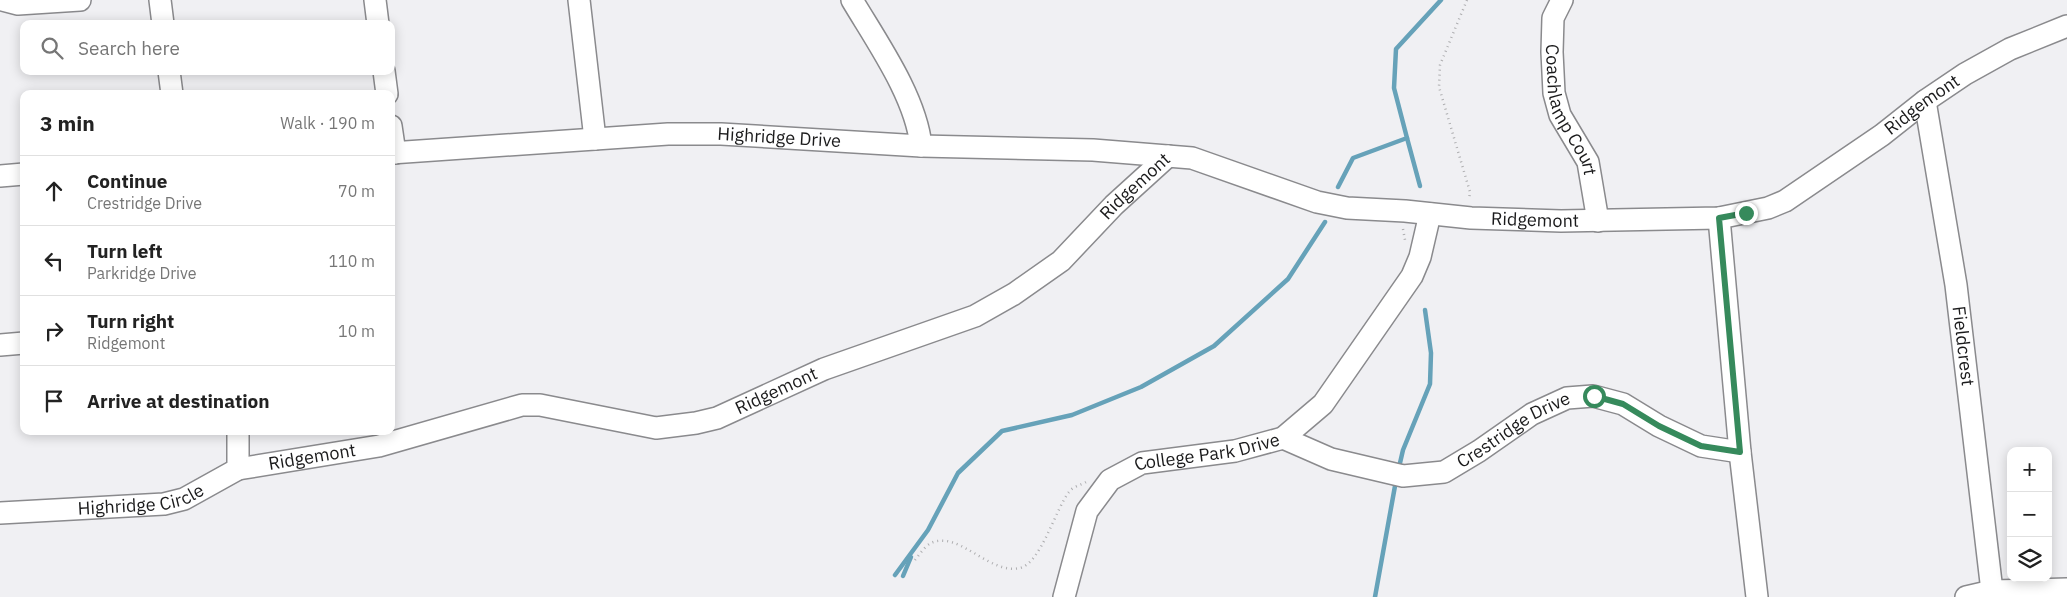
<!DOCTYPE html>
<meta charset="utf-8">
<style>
:root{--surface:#fff;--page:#f6f6f6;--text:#222;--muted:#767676;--line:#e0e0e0}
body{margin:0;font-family:"IBM Plex Sans",sans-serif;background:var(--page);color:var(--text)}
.controls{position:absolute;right:15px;bottom:15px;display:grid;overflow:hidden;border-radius:10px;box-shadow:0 2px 12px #0003}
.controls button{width:45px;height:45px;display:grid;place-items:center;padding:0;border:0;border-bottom:1px solid var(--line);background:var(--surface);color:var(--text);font:25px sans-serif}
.stop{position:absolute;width:15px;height:15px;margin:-11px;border:4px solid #368a5c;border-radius:50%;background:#fff}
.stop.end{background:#368a5c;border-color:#fff;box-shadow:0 1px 5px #0008}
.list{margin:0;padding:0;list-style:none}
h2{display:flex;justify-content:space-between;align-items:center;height:65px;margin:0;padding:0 20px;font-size:21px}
h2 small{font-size:16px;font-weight:400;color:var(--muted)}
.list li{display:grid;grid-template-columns:32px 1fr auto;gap:15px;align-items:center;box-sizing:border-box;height:70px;padding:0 20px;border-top:1px solid var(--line)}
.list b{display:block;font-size:19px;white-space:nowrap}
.list p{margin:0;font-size:16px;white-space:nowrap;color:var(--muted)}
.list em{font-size:16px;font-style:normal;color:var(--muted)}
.icon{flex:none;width:28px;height:28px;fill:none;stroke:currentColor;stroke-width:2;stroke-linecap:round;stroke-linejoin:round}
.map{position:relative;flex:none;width:2067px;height:597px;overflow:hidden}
.search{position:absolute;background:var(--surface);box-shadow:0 2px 12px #0003;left:20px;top:20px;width:375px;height:55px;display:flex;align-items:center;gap:12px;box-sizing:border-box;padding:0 18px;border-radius:10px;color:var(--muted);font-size:19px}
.panel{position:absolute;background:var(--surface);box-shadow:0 2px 12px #0003;left:20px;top:90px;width:375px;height:345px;border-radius:10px}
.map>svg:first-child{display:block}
</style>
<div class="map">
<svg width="2067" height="597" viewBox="0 0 2067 597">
<rect width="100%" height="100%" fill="#f0f0f3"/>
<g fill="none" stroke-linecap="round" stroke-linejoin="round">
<g stroke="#66a2b9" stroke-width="4.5">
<polyline points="1407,138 1420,186"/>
<polyline points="1338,187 1353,158 1407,138 1394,88 1396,49 1441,0"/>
<polyline points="1400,463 1403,450 1430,384 1431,353 1425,310"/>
<polyline points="895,575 928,530 958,473 1002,431 1072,415 1141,387 1214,346 1288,279 1325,222"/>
<polyline points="903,576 911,557"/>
<polyline points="1375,597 1395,486"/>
</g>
<defs>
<g id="minor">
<polyline points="2,0 18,4 80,0"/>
<polyline points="160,0 163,24"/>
<polyline points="375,0 378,24"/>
<polyline points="579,0 595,139"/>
<path d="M852 0C877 42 916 97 921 146"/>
<path id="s1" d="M1562 0 1553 18 1552 52 1554 93 1560 115 1588 162 1598 221"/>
<polyline points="169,71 172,94"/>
<polyline points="384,71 387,94"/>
<path id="s2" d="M1925 101 1956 285 1992 591"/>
<polyline points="391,126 395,153"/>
<path id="s3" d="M391 153 668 134H721L921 146 1093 150 1192 158 1317 202 1347 208 1405 211 1471 218 1561 221 1719 218 1768 208 1785 201 1882 135 1925 101 1965 74 2010 49 2067 26"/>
<polyline points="0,176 24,174"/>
<polyline points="1719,218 1740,452 1757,597"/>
<polyline points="0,345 24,343"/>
<path id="s4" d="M1283 438 1331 459 1403 476 1444 472 1479 451 1532 414 1567 398 1593 396 1623 404 1659 426 1701 446 1740 452"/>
<path id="s5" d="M238 469 379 446 522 405H540L656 428 696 423 717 418 824 369 975 316 1014 294 1061 261 1114 205 1168 156"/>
<path id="s6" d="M0 513 164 504 184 499 238 469V431"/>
<path id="s7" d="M1064 597 1087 511 1110 480 1142 463 1235 451 1283 438 1323 404 1412 276 1420 257 1430 214"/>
<polyline points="1966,597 1992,591 2067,589"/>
</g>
</defs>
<use href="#minor" stroke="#8a8a8d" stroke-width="24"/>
<g stroke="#aeaeb0" stroke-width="2.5" stroke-dasharray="1 4" stroke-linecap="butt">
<polyline points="1467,0 1440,65 1439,87 1470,192 1469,200"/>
<polyline points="1403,229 1405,240"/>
<path d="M915 560C919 555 925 546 931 543 959 530 989 575 1020 568 1041 563 1056 508 1069 492 1072 487 1081 485 1086 482"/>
</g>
<use href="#minor" stroke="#fff" stroke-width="21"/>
</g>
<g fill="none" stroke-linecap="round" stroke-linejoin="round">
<polyline stroke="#368a5c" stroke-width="6" points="1594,396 1623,404 1659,426 1701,446 1740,452 1719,218 1746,213"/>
</g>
<g text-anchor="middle" stroke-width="4" stroke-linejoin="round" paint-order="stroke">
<g font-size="18" fill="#1a1a1b" stroke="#fdfeff">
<text dy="6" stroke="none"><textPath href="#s3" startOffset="1574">Ridgemont</textPath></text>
<text dy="6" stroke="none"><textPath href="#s1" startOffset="116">Coachlamp Court</textPath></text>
<text dy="6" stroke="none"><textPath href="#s3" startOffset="389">Highridge Drive</textPath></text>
<text dy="6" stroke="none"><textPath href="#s5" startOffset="975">Ridgemont</textPath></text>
<text dy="6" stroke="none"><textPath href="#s3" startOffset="1154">Ridgemont</textPath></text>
<text dy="6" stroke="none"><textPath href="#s2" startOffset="248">Fieldcrest</textPath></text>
<text dy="6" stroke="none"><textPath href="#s5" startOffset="555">Ridgemont</textPath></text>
<text dy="6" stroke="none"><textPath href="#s4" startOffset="249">Crestridge Drive</textPath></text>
<text dy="6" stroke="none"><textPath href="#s7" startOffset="230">College Park Drive</textPath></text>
<text dy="6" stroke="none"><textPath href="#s5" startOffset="75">Ridgemont</textPath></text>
<text dy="6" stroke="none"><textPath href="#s6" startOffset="142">Highridge Circle</textPath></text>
</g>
</g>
</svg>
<div class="controls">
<button>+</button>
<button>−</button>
<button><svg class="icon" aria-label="layers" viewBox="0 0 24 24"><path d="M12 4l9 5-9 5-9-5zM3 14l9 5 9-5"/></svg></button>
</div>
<div class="stop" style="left:1594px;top:396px"></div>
<div class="stop end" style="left:1746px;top:213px"></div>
<div class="search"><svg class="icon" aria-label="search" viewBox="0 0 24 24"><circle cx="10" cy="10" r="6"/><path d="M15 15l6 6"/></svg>Search here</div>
<section class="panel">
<h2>3 min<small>Walk · 190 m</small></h2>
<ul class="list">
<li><svg class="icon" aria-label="ahead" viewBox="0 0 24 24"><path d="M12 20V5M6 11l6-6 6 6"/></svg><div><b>Continue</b><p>Crestridge Drive</p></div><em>70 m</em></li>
<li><svg class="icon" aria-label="left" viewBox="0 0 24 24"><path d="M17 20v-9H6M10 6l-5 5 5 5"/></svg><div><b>Turn left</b><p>Parkridge Drive</p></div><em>110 m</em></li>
<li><svg class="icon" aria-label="right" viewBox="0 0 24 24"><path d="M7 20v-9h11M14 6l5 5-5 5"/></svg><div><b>Turn right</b><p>Ridgemont</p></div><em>10 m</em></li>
<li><svg class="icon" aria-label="arrive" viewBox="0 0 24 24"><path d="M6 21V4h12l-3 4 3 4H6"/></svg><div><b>Arrive at destination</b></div></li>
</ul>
</section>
</div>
